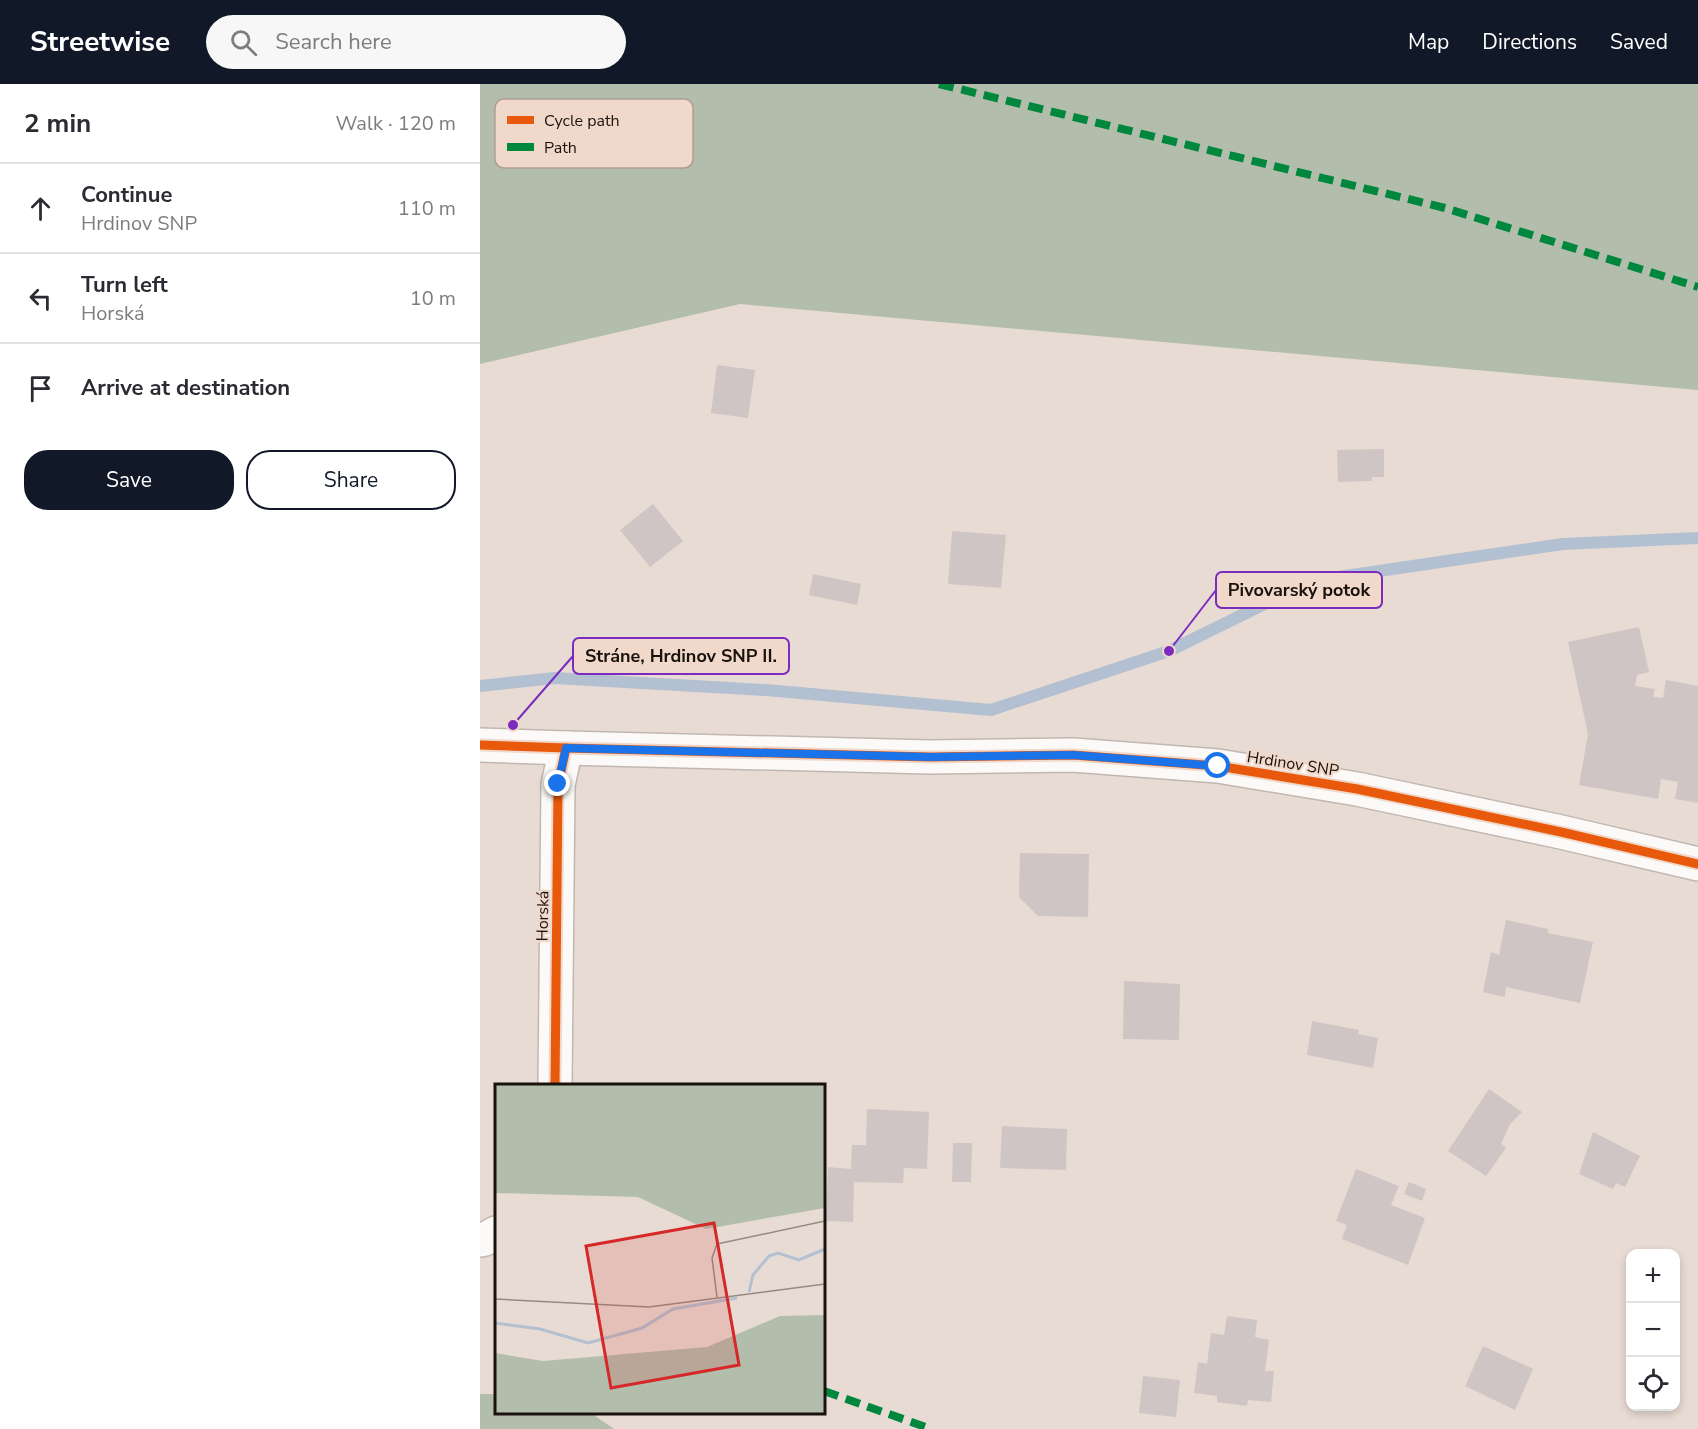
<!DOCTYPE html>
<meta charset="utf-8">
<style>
:root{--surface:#fff;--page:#f7f7f7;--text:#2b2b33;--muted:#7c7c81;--line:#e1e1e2;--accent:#111827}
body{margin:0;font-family:"Nunito Sans",sans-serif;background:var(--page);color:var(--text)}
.controls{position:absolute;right:18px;bottom:18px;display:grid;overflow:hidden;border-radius:12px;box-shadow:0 3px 9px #0003}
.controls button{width:54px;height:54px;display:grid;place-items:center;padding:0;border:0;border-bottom:2px solid var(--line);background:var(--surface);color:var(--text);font:30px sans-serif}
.stop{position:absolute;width:18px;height:18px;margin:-14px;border:4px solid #1a73e8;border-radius:50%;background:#fff}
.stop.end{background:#1a73e8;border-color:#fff;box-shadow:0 2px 6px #0008}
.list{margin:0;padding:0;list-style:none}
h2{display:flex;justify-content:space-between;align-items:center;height:78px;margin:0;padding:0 24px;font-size:26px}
h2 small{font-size:20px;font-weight:400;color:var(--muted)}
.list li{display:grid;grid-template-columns:39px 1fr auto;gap:18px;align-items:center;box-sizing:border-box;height:90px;padding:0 24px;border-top:2px solid var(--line)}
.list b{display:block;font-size:22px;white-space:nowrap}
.list p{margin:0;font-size:20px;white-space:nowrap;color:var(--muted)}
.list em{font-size:20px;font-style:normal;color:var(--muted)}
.actions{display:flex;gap:12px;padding:18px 24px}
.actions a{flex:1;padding:14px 0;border:2px solid var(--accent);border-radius:24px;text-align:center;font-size:21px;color:var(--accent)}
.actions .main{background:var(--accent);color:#fff}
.icon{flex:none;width:33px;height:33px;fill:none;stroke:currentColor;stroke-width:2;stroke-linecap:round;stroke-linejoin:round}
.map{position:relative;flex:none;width:1218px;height:1345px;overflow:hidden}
header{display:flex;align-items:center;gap:36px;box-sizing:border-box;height:84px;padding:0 30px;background:var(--accent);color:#fff}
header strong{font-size:28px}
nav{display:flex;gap:33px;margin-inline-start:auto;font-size:21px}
.search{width:420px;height:54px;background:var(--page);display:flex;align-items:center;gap:15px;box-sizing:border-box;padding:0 21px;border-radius:33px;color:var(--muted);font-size:22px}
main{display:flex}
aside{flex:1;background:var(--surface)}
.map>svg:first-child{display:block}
</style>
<header>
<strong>Streetwise</strong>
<div class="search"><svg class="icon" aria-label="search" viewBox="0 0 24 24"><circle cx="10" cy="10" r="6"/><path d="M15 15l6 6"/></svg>Search here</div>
<nav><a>Map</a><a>Directions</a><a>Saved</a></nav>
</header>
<main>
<aside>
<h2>2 min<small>Walk · 120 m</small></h2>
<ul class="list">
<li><svg class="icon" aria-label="ahead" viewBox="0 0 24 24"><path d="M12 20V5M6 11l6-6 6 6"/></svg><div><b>Continue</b><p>Hrdinov SNP</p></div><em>110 m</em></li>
<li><svg class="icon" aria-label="left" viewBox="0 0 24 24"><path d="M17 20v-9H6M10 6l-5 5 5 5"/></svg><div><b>Turn left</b><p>Horská</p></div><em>10 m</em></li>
<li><svg class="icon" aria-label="arrive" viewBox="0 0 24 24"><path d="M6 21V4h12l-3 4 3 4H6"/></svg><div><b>Arrive at destination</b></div></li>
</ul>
<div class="actions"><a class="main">Save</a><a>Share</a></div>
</aside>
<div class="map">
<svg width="1218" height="1345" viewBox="0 0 1218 1345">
<rect width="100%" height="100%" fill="#e8dbd3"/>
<g fill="#b3bdac">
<polygon points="0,0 1218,0 1218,306 260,220 0,280"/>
<polygon points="0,1310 16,1310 16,1328 111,1329 134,1345 0,1345"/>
</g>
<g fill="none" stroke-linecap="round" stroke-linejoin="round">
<polyline stroke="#b3c0d1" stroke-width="12" points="0,602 75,594 286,606 511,626 689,567 831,497 1083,460 1218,454"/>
</g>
<g fill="#cfc5c5">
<polygon points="237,281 275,286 268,334 231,329"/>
<polygon points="904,365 904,393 892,393 892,397 858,398 857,366"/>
<polygon points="173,420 203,457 170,483 140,446"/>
<polygon points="472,447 526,451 521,504 468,500"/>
<polygon points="333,490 381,500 377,521 329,511"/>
<polygon points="1159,543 1169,588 1157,591 1155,602 1175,605 1173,613 1183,614 1186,596 1218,602 1218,719 1195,715 1198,698 1181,695 1178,715 1099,701 1108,650 1088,558"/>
<polygon points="540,769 609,770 608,833 558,832 539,813"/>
<polygon points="1026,836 1068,845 1068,849 1113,858 1100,919 1026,903 1025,913 1003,908 1011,868 1019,871"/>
<polygon points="644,897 700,900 699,956 643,955"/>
<polygon points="832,937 879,946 878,950 898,954 893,984 827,971"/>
<polygon points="1009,1005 1042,1028 1030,1040 1021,1060 1026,1064 1006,1092 968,1067"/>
<polygon points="387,1025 449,1028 447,1085 424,1084 423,1099 374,1098 373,1138 346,1137 348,1083 371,1085 372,1061 386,1061"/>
<polygon points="522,1042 587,1045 586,1086 520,1084"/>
<polygon points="1113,1048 1160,1072 1145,1103 1136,1099 1133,1105 1099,1090"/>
<polygon points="473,1059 492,1059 491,1098 472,1098"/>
<polygon points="876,1085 919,1102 911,1121 945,1134 928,1181 862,1155 867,1141 856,1137"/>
<polygon points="929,1098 946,1105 942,1117 924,1110"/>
<polygon points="747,1232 777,1236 775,1253 789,1256 785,1287 794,1287 791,1318 768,1316 767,1322 737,1318 737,1312 714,1309 718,1278 727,1280 731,1249 744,1251"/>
<polygon points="1003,1262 1053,1285 1035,1326 985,1302"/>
<polygon points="663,1292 700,1296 696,1333 659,1329"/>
</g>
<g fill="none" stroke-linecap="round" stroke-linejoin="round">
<defs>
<g id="minor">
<polyline points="0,661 86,664 450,673 593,671 738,682 877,705 1081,748 1218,780"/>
<polyline points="75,1002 78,701 86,664"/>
<polyline points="0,1156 5,1155 16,1149"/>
</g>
</defs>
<use href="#minor" stroke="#c1b7b0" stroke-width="36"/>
<use href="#minor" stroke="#fcfaf8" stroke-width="33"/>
<g stroke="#00873e" stroke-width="8" stroke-dasharray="15 8" stroke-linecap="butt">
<polyline points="459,0 965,124 1218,203"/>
<polyline points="344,1307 451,1345"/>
</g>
<defs>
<g id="cycleway">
<polyline points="0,661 86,664 450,673 593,671 738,682 877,705 1081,748 1218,780"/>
<polyline points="75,1002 78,701 86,664"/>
</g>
</defs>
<use href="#cycleway" stroke="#f0d9cb" stroke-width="13"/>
<use href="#cycleway" stroke="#e8590c" stroke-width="9"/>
</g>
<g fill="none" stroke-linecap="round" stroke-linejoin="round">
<polyline stroke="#1a73e8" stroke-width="8" points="78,700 86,664 450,673 593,671 738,682"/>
</g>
<g text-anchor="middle" stroke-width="4.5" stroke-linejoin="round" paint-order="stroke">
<g font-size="16" fill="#1a120d" stroke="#f0d9cb">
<text transform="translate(813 679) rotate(9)" y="6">Hrdinov SNP</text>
<text transform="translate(62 832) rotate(-89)" y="6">Horská</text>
</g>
</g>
<g transform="translate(15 1000)">
<rect width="330" height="330" fill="#e8dbd3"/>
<path d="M0 0H330V124L211 145 143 113 0 109ZM330 231V330H0V269L48 277 212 263 285 232Z" fill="#b3bdac"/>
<path fill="none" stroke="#b3c0d1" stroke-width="3" d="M254 208 258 191 274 172 283 169 304 176 330 165M0 239 45 245 93 259 147 244 178 225 242 214"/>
<path fill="none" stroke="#968b84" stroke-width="1.5" d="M222 213 217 174 222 160 330 137M0 215 154 223 330 200"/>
<path fill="#d62828" fill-opacity="0.15" stroke="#d62828" stroke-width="3" d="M219 139 244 281 116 304 91 162Z"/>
<rect width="330" height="330" fill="none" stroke="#1a120d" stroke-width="3"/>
</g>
<rect x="15" y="15" width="198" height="69" rx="9" fill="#f0d9cb" stroke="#b09d92" stroke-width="1.5"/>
<rect x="27" y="32" width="27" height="8" fill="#e8590c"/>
<rect x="27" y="59" width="27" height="8" fill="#00873e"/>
<g font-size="16" fill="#1a120d">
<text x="64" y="42">Cycle path</text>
<text x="64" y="69">Path</text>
</g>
<path fill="none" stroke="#7b2cbf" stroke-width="2" d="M689 567L736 506M33 641L93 572"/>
<g fill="#7b2cbf" stroke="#f0d9cb" stroke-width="2">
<circle cx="689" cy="567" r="6"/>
<circle cx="33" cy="641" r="6"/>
</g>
<g fill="#f0d9cb" stroke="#7b2cbf" stroke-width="2">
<rect x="736" y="488" width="166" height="36" rx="6"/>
<rect x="93" y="554" width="216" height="36" rx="6"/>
</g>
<g font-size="18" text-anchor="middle" font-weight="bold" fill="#1a120d">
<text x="819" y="512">Pivovarský potok</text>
<text x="201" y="578">Stráne, Hrdinov SNP II.</text>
</g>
</svg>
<div class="controls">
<button>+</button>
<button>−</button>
<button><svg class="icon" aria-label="locate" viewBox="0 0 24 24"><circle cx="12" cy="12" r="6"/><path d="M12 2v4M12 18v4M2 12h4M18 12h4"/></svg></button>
</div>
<div class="stop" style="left:738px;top:682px"></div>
<div class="stop end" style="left:78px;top:700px"></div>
</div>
</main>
